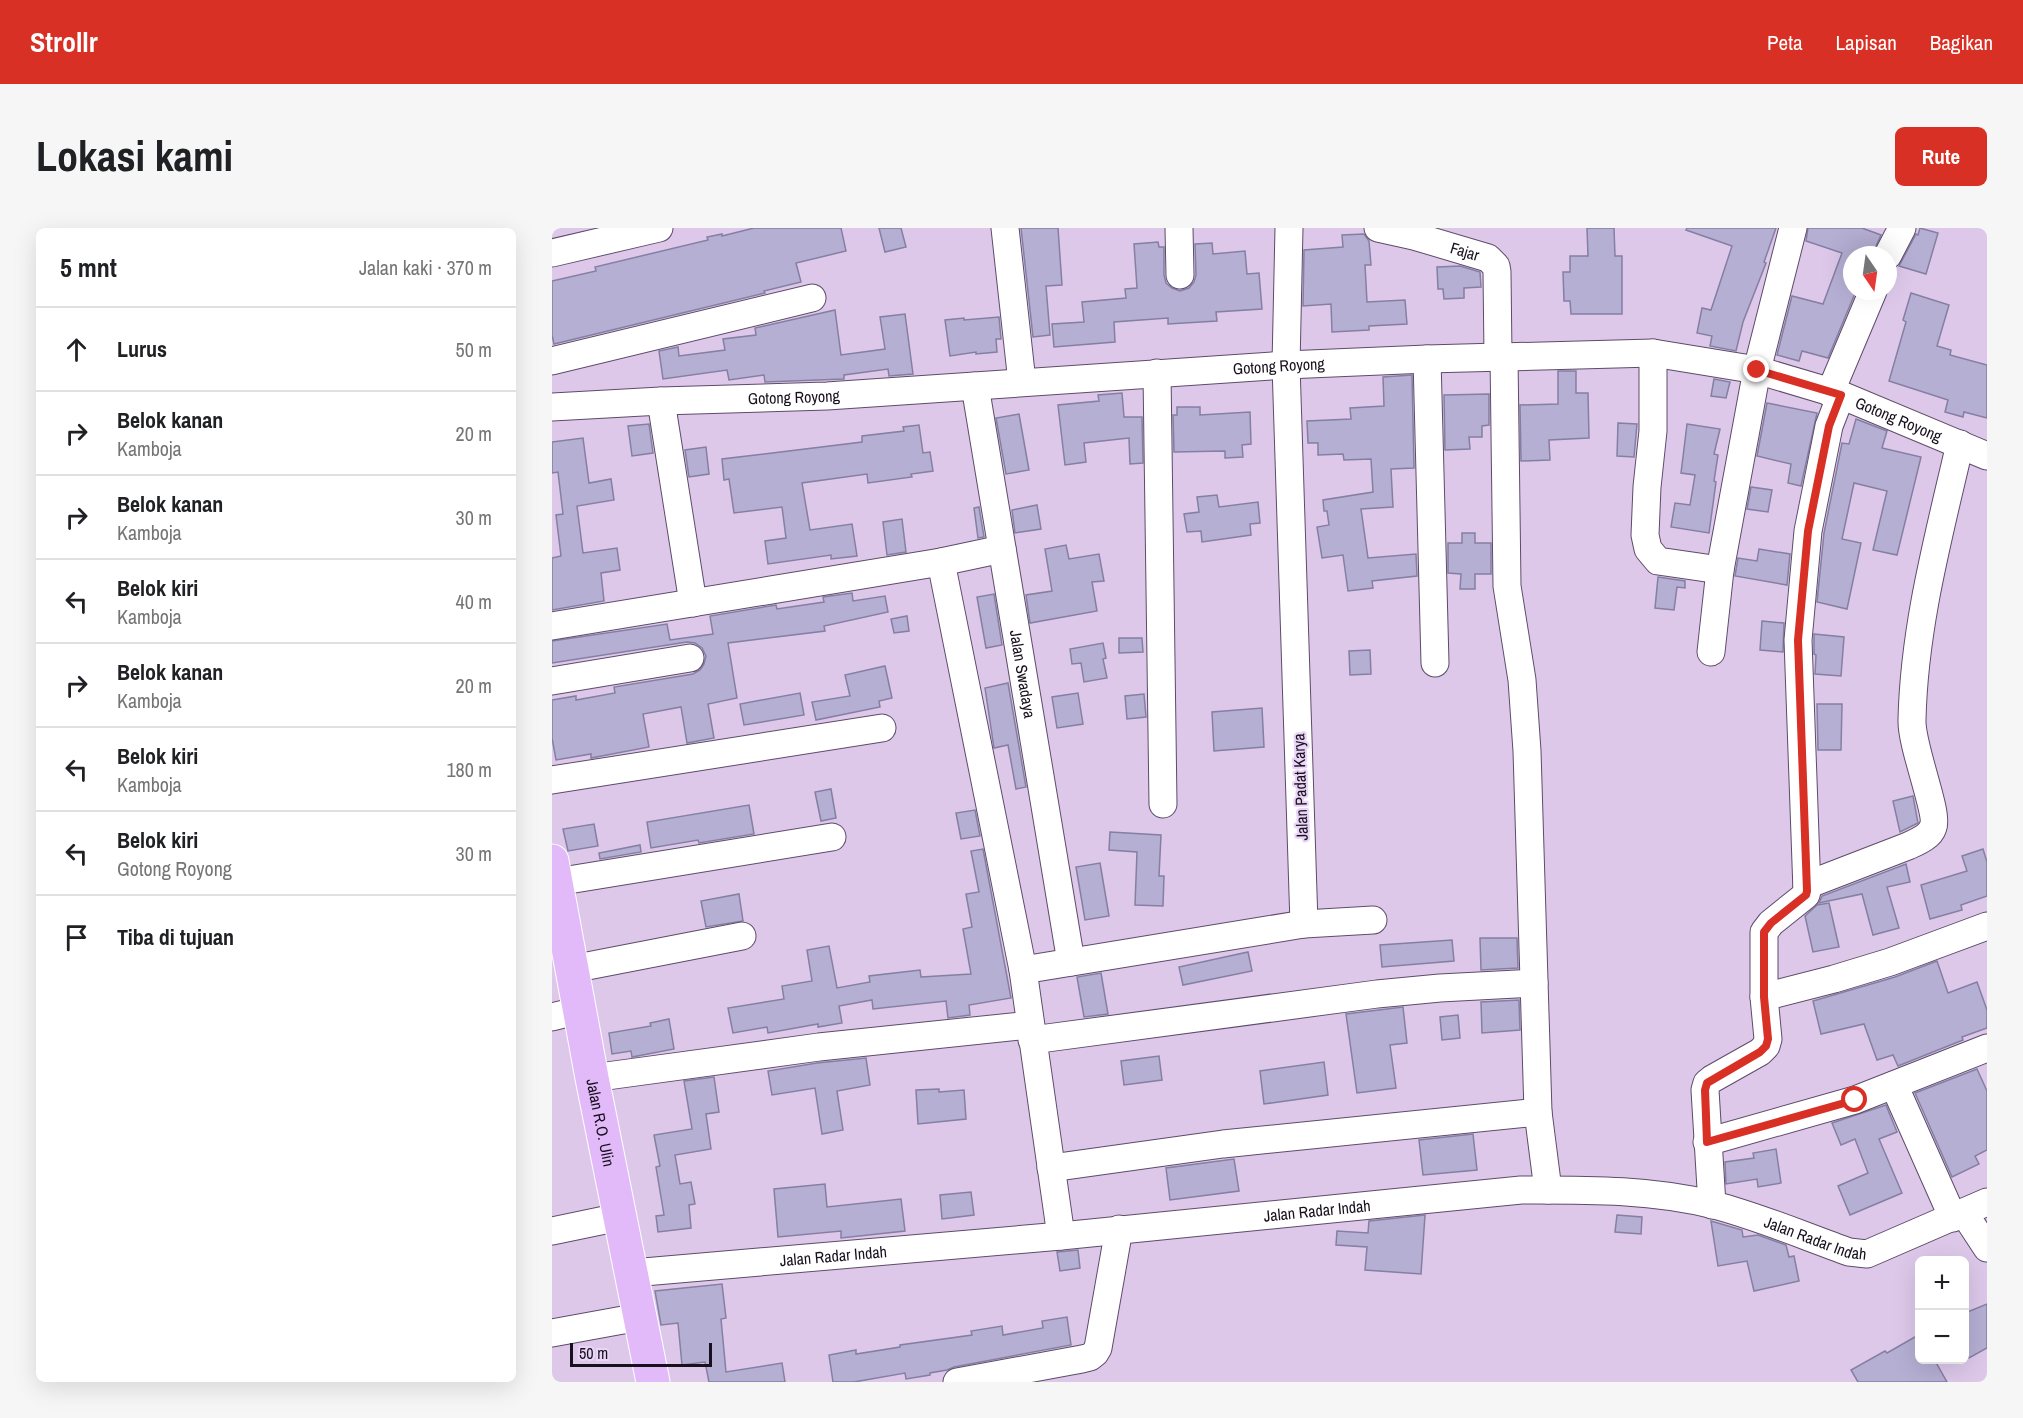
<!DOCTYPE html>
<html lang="id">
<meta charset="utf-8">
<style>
:root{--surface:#fff;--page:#f6f6f6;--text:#202124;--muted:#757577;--line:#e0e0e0;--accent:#d93025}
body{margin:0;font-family:"Archivo Narrow",sans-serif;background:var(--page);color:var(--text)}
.controls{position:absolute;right:18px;bottom:18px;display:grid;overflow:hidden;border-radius:9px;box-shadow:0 6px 24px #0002}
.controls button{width:54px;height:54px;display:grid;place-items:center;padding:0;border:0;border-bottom:2px solid var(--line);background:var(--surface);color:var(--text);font:30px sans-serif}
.compass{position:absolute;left:1291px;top:18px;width:54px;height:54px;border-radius:50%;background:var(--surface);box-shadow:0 6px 24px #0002;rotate:167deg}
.scale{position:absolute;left:18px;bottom:15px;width:142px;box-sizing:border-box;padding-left:6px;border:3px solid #18101c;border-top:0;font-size:16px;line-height:21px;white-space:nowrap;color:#18101c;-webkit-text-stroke:4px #ead5f8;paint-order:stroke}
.stop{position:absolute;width:18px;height:18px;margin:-14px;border:4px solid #d93025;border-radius:50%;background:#fff}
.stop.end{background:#d93025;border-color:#fff;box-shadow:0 2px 6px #0008}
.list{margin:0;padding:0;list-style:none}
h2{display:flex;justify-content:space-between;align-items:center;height:78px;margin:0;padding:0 24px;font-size:26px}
h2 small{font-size:20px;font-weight:400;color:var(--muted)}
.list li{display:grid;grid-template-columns:39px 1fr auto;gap:18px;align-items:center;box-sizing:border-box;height:84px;padding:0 24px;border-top:2px solid var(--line)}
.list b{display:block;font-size:22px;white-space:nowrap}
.list p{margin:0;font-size:20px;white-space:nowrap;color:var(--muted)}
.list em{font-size:20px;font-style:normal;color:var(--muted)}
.icon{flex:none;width:33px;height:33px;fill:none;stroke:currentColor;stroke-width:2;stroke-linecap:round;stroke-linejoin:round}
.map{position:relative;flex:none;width:1435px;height:1154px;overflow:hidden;border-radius:9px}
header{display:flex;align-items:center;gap:36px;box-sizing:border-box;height:84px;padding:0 30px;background:var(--accent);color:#fff}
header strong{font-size:28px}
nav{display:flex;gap:33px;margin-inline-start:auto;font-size:21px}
.intro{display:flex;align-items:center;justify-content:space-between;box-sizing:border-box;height:144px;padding:0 36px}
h1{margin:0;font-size:42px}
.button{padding:15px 27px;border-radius:9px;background:var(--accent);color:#fff;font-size:21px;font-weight:700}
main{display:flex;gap:36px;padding:0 36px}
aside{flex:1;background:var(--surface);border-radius:9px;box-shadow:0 6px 24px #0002}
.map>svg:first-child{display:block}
</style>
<header>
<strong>Strollr</strong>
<nav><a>Peta</a><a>Lapisan</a><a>Bagikan</a></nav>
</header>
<div class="intro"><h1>Lokasi kami</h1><a class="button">Rute</a></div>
<main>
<aside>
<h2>5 mnt<small>Jalan kaki · 370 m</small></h2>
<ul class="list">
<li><svg class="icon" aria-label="ahead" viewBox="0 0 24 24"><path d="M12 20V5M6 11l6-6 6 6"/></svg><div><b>Lurus</b></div><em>50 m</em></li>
<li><svg class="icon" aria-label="right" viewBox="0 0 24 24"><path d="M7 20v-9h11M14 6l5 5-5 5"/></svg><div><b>Belok kanan</b><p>Kamboja</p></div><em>20 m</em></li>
<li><svg class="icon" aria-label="right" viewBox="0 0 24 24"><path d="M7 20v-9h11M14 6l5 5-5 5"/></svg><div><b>Belok kanan</b><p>Kamboja</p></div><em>30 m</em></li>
<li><svg class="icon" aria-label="left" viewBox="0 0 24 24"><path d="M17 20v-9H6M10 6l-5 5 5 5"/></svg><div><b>Belok kiri</b><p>Kamboja</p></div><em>40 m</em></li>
<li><svg class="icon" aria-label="right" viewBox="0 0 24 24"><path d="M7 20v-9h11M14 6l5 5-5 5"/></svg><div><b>Belok kanan</b><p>Kamboja</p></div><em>20 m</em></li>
<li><svg class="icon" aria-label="left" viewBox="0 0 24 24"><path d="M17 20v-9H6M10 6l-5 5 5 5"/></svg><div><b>Belok kiri</b><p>Kamboja</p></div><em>180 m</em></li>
<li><svg class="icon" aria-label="left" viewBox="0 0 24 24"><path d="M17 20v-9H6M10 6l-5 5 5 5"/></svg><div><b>Belok kiri</b><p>Gotong Royong</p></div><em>30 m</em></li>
<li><svg class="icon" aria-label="arrive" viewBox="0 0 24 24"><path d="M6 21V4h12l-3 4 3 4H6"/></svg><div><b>Tiba di tujuan</b></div></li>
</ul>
</aside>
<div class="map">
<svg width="1435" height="1154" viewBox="0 0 1435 1154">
<rect width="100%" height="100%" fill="#ddc8ea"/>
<g fill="#b5afd4" stroke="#857fa2" stroke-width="1.5">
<polygon points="202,0 289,0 294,23 244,35 249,54 212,63 213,65 2,116 0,107 0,53 44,43 43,39 156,12 155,9 170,6 170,8"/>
<polygon points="327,0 349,0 354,19 333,24"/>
<polygon points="469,0 506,0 510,57 494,58 498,107 481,109"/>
<polygon points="1035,0 1062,0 1063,28 1070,28 1070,86 1019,86 1018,73 1012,73 1011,44 1018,44 1018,28 1036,28"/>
<polygon points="1135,0 1224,0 1212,34 1214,35 1191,94 1184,123 1158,118 1160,108 1145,105 1150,80 1159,82 1180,18 1134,2"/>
<polygon points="1256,0 1310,0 1329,7 1320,27 1300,27 1300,63 1304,63 1276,130 1250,123 1247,133 1225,127 1240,68 1271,76 1290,25 1254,13"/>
<polygon points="1368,0 1386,5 1374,46 1347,38 1364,6 1366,7"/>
<polygon points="812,6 817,13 819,37 813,37 815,74 853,72 855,96 817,98 817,102 780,104 779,76 751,78 752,22 791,19 790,7"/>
<polygon points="606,14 607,19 612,19 612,47 614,55 620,60 628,63 637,60 642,54 644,47 643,16 660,15 661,26 693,23 695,46 707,45 710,81 664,84 665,93 616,96 616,90 562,94 563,114 502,119 500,96 532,94 530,74 574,70 573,61 585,60 582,16"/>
<polygon points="908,38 928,44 929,59 912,60 912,70 892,71 891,61 886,61 885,39"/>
<polygon points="1359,65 1397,77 1385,118 1399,122 1398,127 1435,137 1435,190 1412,184 1411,189 1393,184 1396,172 1337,153 1354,94 1351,92"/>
<polygon points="283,82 289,127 333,121 328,89 353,86 361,146 337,148 336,141 292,147 292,151 213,154 212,147 177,152 175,142 111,151 107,123 126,119 127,128 173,122 171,111 204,107 203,100"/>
<polygon points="447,89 449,111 444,111 445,124 424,126 424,124 398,128 393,92 412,90 412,92"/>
<polygon points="1006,143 1024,143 1024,165 1036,165 1037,210 997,212 998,232 969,233 968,177 1006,176"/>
<polygon points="860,147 862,240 839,241 841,279 809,281 816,330 864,326 865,348 820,353 821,360 796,363 791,327 770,330 765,299 777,297 775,283 772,283 771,272 821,264 819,231 792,232 791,226 766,227 766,215 756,215 755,193 799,191 798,180 832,178 831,149"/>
<polygon points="1162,151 1178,154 1174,170 1159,168"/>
<polygon points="570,165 572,189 590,189 591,235 578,236 577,210 532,215 534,234 513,237 506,177 547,173 546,167"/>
<polygon points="937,166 937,197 930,198 930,209 917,209 918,221 893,222 892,167"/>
<polygon points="1215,175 1265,185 1249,258 1236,255 1239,236 1205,228"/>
<polygon points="625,179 648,179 648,187 698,184 699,216 690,217 691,229 673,230 673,223 622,224 621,187 625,187"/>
<polygon points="467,186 477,242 454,246 444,190"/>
<polygon points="1304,191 1335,203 1330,220 1369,229 1345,327 1321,322 1335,263 1302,255 1290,311 1309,315 1295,381 1265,374 1272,305 1290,215 1297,216"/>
<polygon points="1066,195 1085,196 1082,229 1065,228"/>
<polygon points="97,196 101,225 80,228 76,198"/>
<polygon points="1135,196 1168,201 1162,226 1166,227 1162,253 1164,254 1157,305 1119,299 1123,275 1138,277 1143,247 1129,245"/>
<polygon points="367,197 371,225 378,224 381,243 359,246 360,249 316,255 315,246 250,255 258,302 300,296 305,328 279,331 279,327 216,336 213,313 234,310 230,279 182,285 177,251 172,252 170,231 310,214 310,208 352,203 351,199"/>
<polygon points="31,210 37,255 59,251 62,272 25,278 31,325 65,320 68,342 49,345 52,373 0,382 0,330 9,328 4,287 11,286 6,244 0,245 0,214"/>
<polygon points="154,219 157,246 137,249 133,222"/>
<polygon points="1199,259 1220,262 1216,284 1195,281"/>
<polygon points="665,267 667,279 706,274 708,295 698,296 699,307 650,314 649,303 635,304 632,286 647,284 645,269"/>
<polygon points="485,277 489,301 463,305 460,282"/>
<polygon points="427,279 432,309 426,310 422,280"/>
<polygon points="350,291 354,324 335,327 331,294"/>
<polygon points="910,305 923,305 923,315 939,315 939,346 923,346 923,361 908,361 909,346 896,345 896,315 910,315"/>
<polygon points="514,317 517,331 547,326 552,353 540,354 545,383 478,395 474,367 500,363 493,321"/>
<polygon points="1207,321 1238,326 1235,357 1183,348 1186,330 1205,333"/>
<polygon points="1106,349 1133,353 1133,360 1125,359 1122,382 1103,380"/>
<polygon points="300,365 301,373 333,368 336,384 272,398 273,403 176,415 185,470 156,476 162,510 135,515 129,479 91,486 97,519 39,530 39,526 4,532 0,510 0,472 24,468 24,472 63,465 62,459 141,446 148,442 152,436 154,428 150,420 143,415 135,414 0,435 0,413 115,396 118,412 161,406 158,388 224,377 225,381 272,374 271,369"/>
<polygon points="442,366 450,417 434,420 425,369"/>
<polygon points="355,388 357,403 342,405 339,391"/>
<polygon points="1210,393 1232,395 1231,424 1208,422"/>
<polygon points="1262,406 1292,409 1289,448 1263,446 1264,427 1262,426"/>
<polygon points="567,410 590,410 591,424 567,425"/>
<polygon points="551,415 554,430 551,431 555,450 532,454 529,435 520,436 518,421"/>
<polygon points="818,422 819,446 798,447 797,423"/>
<polygon points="333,438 340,470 327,473 328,479 264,492 260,474 298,468 293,447"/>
<polygon points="456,455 474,559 464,561 456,517 442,520 433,460"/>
<polygon points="248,465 252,487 192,497 188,476"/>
<polygon points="526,465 531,496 505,500 500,469"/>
<polygon points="592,466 594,489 575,491 573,468"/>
<polygon points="1265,476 1290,476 1289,522 1266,522"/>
<polygon points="710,480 712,519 662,523 660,484"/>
<polygon points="279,561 284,590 269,593 263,564"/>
<polygon points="1361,568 1366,595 1348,604 1341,573"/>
<polygon points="197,577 202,606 147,615 146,612 99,620 95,594"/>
<polygon points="423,582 428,608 409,611 404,585"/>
<polygon points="42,596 46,618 16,623 11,601"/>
<polygon points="558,604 609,607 607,648 612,648 611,678 583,677 585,624 557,622"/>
<polygon points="88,617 89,624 48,631 47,625"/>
<polygon points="431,621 459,770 417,777 418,787 396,790 394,773 321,781 320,772 287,778 290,795 266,799 266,796 216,805 215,799 181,805 176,780 232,771 230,758 260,753 255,722 277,718 285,760 318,754 317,748 368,742 369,749 419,746 411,701 420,699 414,666 427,664 419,623"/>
<polygon points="1431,621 1435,634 1435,668 1409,677 1410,682 1378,691 1369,657 1415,643 1410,628"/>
<polygon points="548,635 557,688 533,692 524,639"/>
<polygon points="1354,636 1358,654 1335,659 1347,700 1321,707 1310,666 1267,675 1270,668"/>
<polygon points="187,666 191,693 154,699 149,673"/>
<polygon points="1277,675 1287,719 1261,724 1253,688 1265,677"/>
<polygon points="928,710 965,710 966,740 929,742"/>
<polygon points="900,712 902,733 830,739 828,717"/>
<polygon points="696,724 700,743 631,757 627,739"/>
<polygon points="1385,733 1396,765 1425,754 1435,782 1435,800 1410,809 1411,812 1346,838 1341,827 1325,832 1312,796 1269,806 1261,773 1343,749"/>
<polygon points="549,745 556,786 532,789 525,749"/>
<polygon points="967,772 968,802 930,805 929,774"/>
<polygon points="851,779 855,815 838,817 844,860 805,865 794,786"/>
<polygon points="906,787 908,810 890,812 888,789"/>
<polygon points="117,791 122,821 80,829 79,823 60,826 57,805 99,798 98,795"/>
<polygon points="607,828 610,852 572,857 569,833"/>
<polygon points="314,830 318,857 285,863 291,902 270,906 263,860 220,867 216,843 265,835"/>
<polygon points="772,834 776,867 712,876 708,843"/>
<polygon points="1425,841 1435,863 1435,922 1423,928 1427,936 1400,949 1363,865"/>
<polygon points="162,849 167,884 154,886 159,921 123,927 128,956 139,954 143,976 137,977 139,1000 106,1004 104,988 112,987 104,939 108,938 102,907 140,901 132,853"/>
<polygon points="387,861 387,864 412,862 414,891 366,896 364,862"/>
<polygon points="1334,877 1345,904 1327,911 1350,965 1298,987 1286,958 1316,945 1303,911 1289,917 1280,895"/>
<polygon points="921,906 925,942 871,947 867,912"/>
<polygon points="1224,921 1229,955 1206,959 1205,951 1174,956 1173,934 1202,930 1201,925"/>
<polygon points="682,931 687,963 618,972 614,940"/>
<polygon points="273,956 275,979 349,971 353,1003 289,1010 289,1003 226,1009 222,961"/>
<polygon points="419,964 422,987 390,991 388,967"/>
<polygon points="873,987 869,1046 813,1042 815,1019 784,1017 785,1003 816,1005 817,993"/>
<polygon points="1065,987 1090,989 1089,1006 1063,1004"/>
<polygon points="1159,993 1190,1002 1191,1009 1206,1007 1234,1017 1237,1029 1242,1028 1247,1053 1202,1063 1195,1033 1166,1038"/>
<polygon points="526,1022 528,1040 508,1043 505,1024"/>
<polygon points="170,1056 174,1090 169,1091 174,1144 230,1135 233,1154 157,1154 153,1134 130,1137 126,1095 109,1097 103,1063"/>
<polygon points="1435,1076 1435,1120 1417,1130 1413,1121 1413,1085"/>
<polygon points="515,1089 519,1117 402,1139 395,1142 378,1145 378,1147 354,1151 353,1145 302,1154 281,1154 277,1127 304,1122 304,1126 348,1119 348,1117 420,1107 419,1103 450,1098 451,1107 491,1100 490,1093"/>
<polygon points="1368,1106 1368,1131 1382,1131 1395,1154 1306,1154 1299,1142 1333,1123 1335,1125"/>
</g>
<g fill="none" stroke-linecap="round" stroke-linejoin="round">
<defs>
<g id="minor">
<polyline points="453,0 470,154"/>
<polyline points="627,0 628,47"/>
<path id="s1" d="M826 0 862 8 936 30 944 38 945 44 946 128"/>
<polyline points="0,25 107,0"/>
<polyline points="1336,27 1350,0"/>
<polyline points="1101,125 1101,203 1095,259 1093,307 1096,321 1106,333 1168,342"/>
<polyline points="952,128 955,358 970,452 975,523 986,884 996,962"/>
<polyline points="875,131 883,435"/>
<polyline points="0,133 260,70"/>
<polyline points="605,145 611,576"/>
<path id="s2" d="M423 158 519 734"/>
<polyline points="1278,165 1321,63"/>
<polyline points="109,173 141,375"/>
<path id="s3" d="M0 179 109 173 275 168 734 137 875 131 1101 125 1205 142 1289 167 1435 228"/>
<polyline points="389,334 471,742 509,1008"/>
<polyline points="0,398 389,334 450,321"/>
<polyline points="1159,424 1168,342 1205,142 1241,0"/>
<polyline points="0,453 138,430"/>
<polyline points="0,552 330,500"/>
<polyline points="4,654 280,609"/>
<path d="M1255 657 1356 618C1365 614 1378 609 1381 599 1387 585 1359 518 1360 492 1362 398 1387 307 1408 216"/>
<polyline points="752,696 821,692"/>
<polyline points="20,741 190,708"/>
<polyline points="471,742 752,696 734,137 737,0"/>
<polyline points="1212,769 1282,751 1338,734 1435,698"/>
<polyline points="0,789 16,785"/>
<polyline points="480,812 825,766 888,760 982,755"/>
<polyline points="40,850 267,819 478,797"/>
<polyline points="1342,857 1401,990"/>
<polyline points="1155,914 1303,872 1435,820"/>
<polyline points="499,940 671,916 986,884"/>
<polyline points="1160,977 1153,862 1155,855 1160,851 1208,824 1214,818 1216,811 1212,769 1212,704 1219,695 1254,667 1255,663 1246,412 1256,303 1277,198 1289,167"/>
<polyline points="1412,985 1435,1020"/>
<polyline points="0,1003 53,992"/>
<path id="s4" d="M80 1045 509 1008 969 962C1032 962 1099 961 1162 977 1208 989 1252 1008 1297 1024L1315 1026 1435 974"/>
<polyline points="0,1105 71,1092"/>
<polyline points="405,1154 530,1131 538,1129 543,1125 546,1120 567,1001"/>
</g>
<g id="major">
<path id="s5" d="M0 633 40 850 101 1154"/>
</g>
</defs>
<use href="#minor" stroke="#5e4b69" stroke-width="29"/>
<use href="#major" stroke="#fff" stroke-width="35"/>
<use href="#minor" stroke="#fff" stroke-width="27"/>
<use href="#major" stroke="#e2b9f9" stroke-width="33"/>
</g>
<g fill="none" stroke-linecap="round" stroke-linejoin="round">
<polyline stroke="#d93025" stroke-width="8" points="1205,142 1289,167 1277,198 1256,303 1246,412 1255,663 1254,667 1219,695 1212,704 1212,769 1216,811 1214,818 1208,824 1155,855 1153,862 1155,914 1303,872"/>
</g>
<g text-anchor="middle" stroke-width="4.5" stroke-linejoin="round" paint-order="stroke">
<g font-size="16" fill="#18101c" stroke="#ead5f8">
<text dy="6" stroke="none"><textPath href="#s1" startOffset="90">Fajar</textPath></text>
<text dy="6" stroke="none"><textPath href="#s3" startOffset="728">Gotong Royong</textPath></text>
<text dy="6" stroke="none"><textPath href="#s3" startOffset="242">Gotong Royong</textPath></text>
<text dy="6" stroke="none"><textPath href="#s3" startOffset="1358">Gotong Royong</textPath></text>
<text dy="6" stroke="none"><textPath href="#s2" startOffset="292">Jalan Swadaya</textPath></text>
<text transform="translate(748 559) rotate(-92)" y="6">Jalan Padat Karya</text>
<text dy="6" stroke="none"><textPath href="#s5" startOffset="266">Jalan R.O. Ulin</textPath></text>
<text dy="6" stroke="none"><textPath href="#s4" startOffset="688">Jalan Radar Indah</textPath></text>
<text dy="6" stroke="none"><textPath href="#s4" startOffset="1194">Jalan Radar Indah</textPath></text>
<text dy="6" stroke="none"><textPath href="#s4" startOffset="202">Jalan Radar Indah</textPath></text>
</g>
</g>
</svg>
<div class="controls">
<button>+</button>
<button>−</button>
</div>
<svg class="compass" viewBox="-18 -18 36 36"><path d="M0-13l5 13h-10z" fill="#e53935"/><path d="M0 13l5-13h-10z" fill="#757577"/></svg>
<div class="scale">50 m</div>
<div class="stop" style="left:1303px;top:872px"></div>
<div class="stop end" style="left:1205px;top:142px"></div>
</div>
</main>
